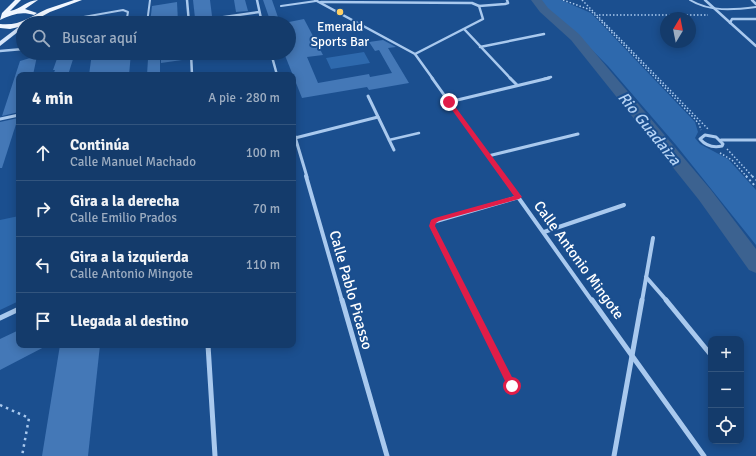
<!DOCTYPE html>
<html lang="es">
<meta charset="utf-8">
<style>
:root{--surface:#143b6b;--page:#214673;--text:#f1f3f6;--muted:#9dadc1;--line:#33557e}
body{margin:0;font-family:Signika,sans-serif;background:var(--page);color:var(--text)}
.controls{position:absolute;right:12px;bottom:12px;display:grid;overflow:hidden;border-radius:8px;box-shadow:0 2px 10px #0003}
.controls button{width:36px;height:36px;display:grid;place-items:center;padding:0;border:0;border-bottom:1px solid var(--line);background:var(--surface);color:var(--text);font:20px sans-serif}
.compass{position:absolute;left:660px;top:12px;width:36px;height:36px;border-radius:50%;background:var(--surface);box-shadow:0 2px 10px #0003;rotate:10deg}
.stop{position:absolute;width:12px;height:12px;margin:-9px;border:3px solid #e11d48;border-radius:50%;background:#fff}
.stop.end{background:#e11d48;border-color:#fff;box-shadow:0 1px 4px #0008}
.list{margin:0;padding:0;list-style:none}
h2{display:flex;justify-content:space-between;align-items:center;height:52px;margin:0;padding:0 16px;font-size:17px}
h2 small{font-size:13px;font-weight:400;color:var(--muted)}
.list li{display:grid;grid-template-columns:26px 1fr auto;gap:12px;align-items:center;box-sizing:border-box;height:56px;padding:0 16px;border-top:1px solid var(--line)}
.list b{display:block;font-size:15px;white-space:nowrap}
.list p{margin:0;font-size:13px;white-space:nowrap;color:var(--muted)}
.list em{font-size:13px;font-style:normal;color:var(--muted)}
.icon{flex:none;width:22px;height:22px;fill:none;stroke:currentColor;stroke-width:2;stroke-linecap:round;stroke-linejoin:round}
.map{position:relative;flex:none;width:756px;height:456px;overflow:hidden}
.search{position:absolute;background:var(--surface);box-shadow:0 2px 10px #0003;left:16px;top:16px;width:280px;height:44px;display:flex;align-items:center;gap:10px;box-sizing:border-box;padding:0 14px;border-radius:22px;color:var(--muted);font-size:15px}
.panel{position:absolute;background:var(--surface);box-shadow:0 2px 10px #0003;left:16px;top:72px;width:280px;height:276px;border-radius:8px}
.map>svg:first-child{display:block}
</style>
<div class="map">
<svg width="756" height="456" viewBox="0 0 756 456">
<rect width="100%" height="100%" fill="#1b4f8f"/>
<g fill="#2e69ad">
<polygon points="539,0 561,0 591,13 695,122 698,132 695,138 700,144 728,159 756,190 756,245 676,145 608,66 582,40 559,21"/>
<polygon points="364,52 370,63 331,69 326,58"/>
<polygon points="19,216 19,301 0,310 0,220"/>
</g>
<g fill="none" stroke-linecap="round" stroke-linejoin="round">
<polygon fill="#3c6290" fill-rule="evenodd" points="531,0 542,0 548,8 579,34 711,190 756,249 756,273 749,270 699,200 571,40 540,12"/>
</g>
<g fill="#4478b7">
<polygon points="193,0 210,0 212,16 195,18"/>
<polygon points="234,0 245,0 248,11 236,12"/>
<polygon points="263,0 272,0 280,23 271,23"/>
<polygon points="177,2 178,22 150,23 152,6"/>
<polygon points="304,19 323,55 307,57 318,83 369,74 370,77 392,73 379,50 375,51 369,42 383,40 396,47 388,48 409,83 369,90 367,87 302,98 284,53 289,53 289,22"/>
<polygon points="59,53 75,53 68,75 53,75 55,70 53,70"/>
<polygon points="92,53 131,53 129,75 89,75"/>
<polygon points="161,53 188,53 189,59 161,63"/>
<polygon points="37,56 33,75 19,75 19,112 2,116 20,61"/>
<polygon points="160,57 160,75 147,75 148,59"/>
<polygon points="18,118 2,168 0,168 0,122"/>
<polygon points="19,330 19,345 48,345 0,370 0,339"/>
<polygon points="60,345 100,345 88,456 42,456"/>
</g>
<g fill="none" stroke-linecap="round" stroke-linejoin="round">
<g stroke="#a9c9ee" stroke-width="1.5" stroke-dasharray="1.5 2" stroke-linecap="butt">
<polyline points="563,0 588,9 592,12 694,118 699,124 701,130"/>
<polyline points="582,0 708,129"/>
<polyline points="599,15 708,15"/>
<polyline points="727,149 753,177"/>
<polyline points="720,153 732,160 747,177"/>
</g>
<g stroke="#a9c9ee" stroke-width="2" stroke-dasharray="2 3" stroke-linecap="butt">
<polyline points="746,176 756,187"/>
<polyline points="752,176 756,180"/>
</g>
<polyline stroke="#a9c9ee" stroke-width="2.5" stroke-dasharray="2.5 4" stroke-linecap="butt" points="0,405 29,418 22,456"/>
<g stroke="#a9c9ee" stroke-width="2">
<path d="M690 0C709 12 734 10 756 7"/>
<polyline points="281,6 316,1"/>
<polyline points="76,23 78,18 123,10 128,12 126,23"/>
<polyline points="147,23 150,0"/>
</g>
<polyline stroke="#a9c9ee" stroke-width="2.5" points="389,140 419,133"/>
<g stroke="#a9c9ee" stroke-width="2.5">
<polyline points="187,0 189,23"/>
<polyline points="257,0 262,23"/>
<polyline points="315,0 415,54 433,79"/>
<polyline points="705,0 756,46"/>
<polyline points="752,0 756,4"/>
<polyline points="321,2 472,3 479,6 483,19 415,54"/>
<polyline points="479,6 505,4 508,3 507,0"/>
<polyline points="189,22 259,12"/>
<polyline points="730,23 732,19 756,19"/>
<polyline points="465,30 511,79"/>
<polyline points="480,47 544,34"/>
<polyline points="0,51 23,49"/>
<polyline points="191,53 192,75"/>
<polyline points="271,53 277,75"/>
<polyline points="544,79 551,77"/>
</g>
<g stroke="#a9c9ee" stroke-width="3">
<polyline points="432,78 503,177"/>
<polyline points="510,78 517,85"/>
<polyline points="368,96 394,150"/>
<polyline points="449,102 549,78"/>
<polyline points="0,119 19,115"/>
<polyline points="293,130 307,177"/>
<path d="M705 135 716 137 723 144 722 146C713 148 706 146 700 139Z"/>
<polyline points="295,138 378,117"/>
<polyline points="721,140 756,140"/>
<polyline points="488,156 578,134"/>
</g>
<g stroke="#a9c9ee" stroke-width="4">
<polyline points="306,176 342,301"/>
<polyline points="503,176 592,301"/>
<polyline points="544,232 624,205"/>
<polyline points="646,277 667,301"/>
<polyline points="469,301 432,226 433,222 519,197"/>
<polyline points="642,301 653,238"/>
</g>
<g stroke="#a9c9ee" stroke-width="5">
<polyline points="342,300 387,456"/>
<polyline points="469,300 512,386"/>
<polyline points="592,300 704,456"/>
<polyline points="666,300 711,355"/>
<polyline points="0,318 19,309"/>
<polyline points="208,345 215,456"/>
<polyline points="614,456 642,300"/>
</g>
<polygon fill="#d6e6fa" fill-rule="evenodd" points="21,25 23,25 23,28 0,46 0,41"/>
<g fill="#f0f6ff" fill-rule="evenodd">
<path d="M15 0H21L10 11C21 9 27 0 38 0L25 9 37 13 34 15C20 11 12 15 0 20L2 13Z"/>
<path d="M74 0H82L50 12 30 23H23V26L10 29 0 28V24C21 26 29 17 47 9 56 6 65 3 74 0Z"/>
</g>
</g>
<polygon fill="#e11d48" points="447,101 451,101 522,197 519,199 439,221 436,223 435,226 515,383 516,386 515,389 512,390 509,389 429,226 431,220 435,218 514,196 447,103"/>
<circle fill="#ffd166" stroke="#1b4f8f" stroke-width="1.5" cx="340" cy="12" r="4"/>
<g text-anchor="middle" stroke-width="4" stroke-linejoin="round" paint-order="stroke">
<g font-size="13" fill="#fff" stroke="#1b4f8f">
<text x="340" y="31">Emerald<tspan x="340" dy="15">Sports Bar</tspan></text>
</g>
<g font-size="15" fill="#fff" stroke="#1b4f8f">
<text transform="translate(579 260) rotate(54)" y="5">Calle Antonio Mingote</text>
<text transform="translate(351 290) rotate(74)" y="5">Calle Pablo Picasso</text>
</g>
<g font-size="16" font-style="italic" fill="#b5d3f5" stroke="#1b4f8f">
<text transform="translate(650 128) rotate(51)" y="6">Rio Guadaiza</text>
</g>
</g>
</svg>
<div class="controls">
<button>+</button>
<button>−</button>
<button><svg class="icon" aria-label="locate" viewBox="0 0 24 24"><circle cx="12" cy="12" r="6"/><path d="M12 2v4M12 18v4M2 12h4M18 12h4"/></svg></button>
</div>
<svg class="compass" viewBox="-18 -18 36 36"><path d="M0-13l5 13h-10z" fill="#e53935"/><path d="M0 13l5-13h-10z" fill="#9dadc1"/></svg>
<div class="stop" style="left:512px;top:386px"></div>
<div class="stop end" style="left:449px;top:102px"></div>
<div class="search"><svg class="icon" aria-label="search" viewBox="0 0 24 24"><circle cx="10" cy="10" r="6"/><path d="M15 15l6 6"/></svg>Buscar aquí</div>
<section class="panel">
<h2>4 min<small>A pie · 280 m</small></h2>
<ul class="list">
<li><svg class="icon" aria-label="ahead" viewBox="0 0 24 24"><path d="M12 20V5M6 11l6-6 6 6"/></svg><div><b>Continúa</b><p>Calle Manuel Machado</p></div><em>100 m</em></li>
<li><svg class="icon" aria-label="right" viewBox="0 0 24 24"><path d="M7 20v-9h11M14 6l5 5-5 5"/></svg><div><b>Gira a la derecha</b><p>Calle Emilio Prados</p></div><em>70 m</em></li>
<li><svg class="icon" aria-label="left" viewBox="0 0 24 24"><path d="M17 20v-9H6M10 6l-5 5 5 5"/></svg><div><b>Gira a la izquierda</b><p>Calle Antonio Mingote</p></div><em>110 m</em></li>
<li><svg class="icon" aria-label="arrive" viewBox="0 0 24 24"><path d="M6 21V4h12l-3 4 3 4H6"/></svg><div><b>Llegada al destino</b></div></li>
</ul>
</section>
</div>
